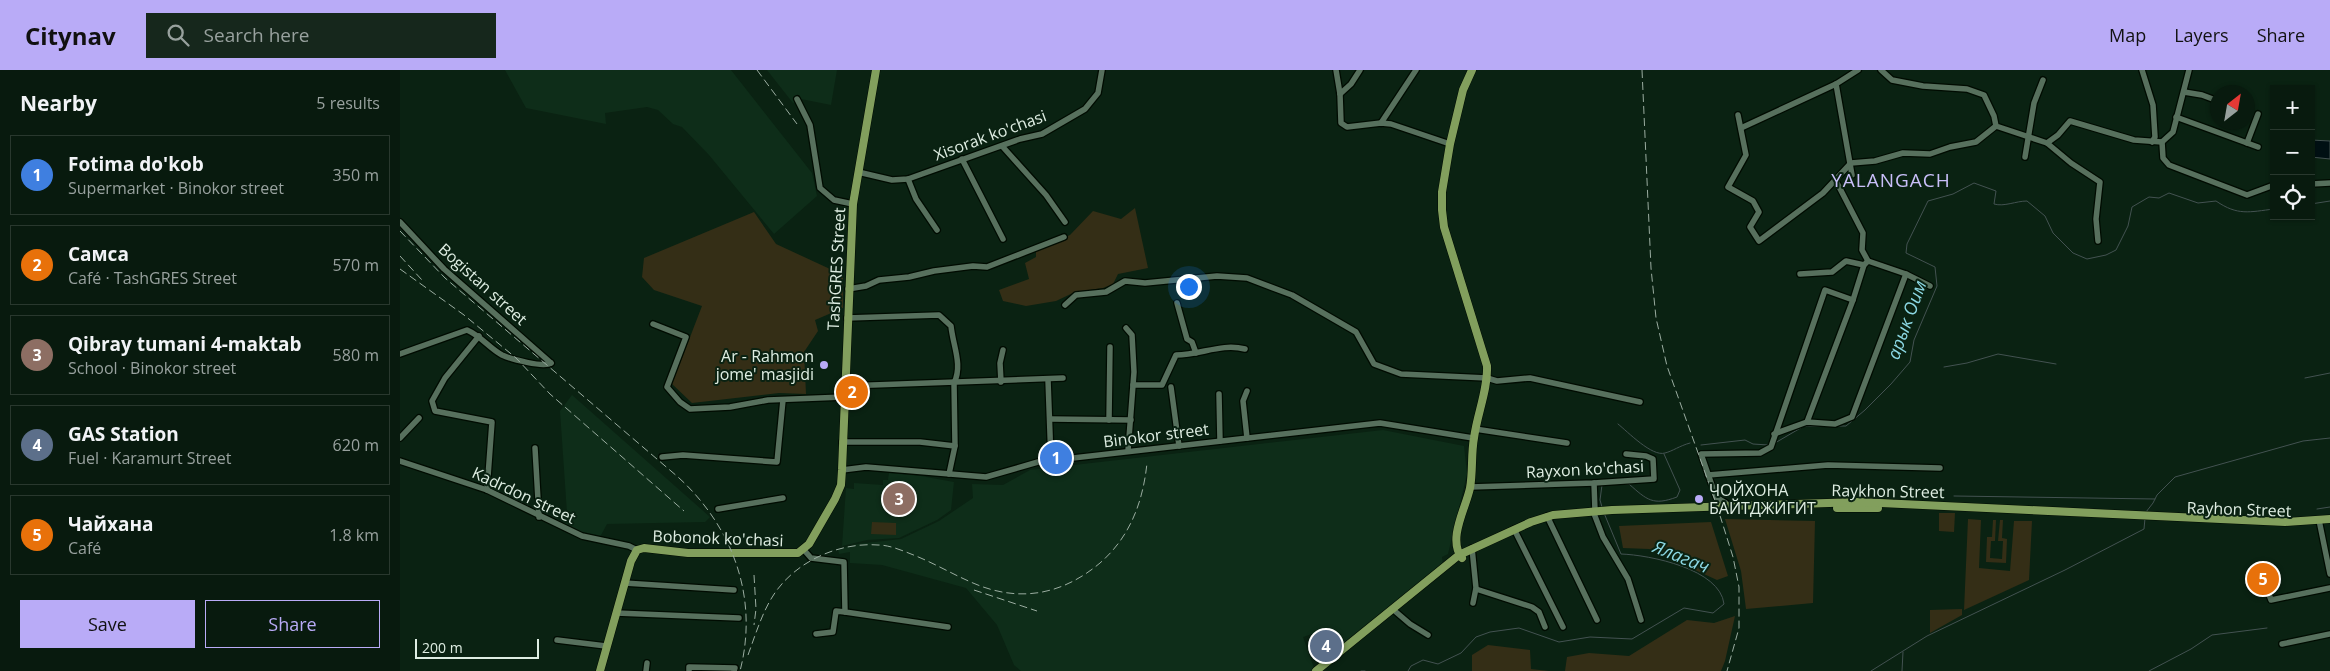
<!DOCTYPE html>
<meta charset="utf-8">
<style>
:root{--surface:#081a0e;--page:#16271c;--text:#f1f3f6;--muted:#98a19e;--line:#29382e;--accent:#b9abf7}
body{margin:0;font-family:"Open Sans",sans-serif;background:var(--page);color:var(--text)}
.controls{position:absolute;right:15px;top:15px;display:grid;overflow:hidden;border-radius:0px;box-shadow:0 1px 4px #0004}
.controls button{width:45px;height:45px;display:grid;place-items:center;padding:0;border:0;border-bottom:1px solid var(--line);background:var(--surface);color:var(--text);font:25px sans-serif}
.compass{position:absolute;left:1810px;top:15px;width:45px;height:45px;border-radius:50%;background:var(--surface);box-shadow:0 1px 4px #0004;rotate:31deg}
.scale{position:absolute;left:15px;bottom:12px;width:124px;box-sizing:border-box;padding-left:5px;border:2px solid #deede2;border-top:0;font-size:14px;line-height:18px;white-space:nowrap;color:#deede2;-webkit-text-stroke:4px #0a2212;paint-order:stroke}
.you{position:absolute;left:788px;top:216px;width:18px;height:18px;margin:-12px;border:4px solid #fff;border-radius:50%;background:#1a73e8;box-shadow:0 0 0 8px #1a73e833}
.badge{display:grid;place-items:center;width:32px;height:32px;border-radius:50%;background:var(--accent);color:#fff;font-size:16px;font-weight:700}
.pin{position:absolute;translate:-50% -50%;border:2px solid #fff;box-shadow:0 1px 5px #0006}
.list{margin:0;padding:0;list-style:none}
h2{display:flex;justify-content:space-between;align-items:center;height:65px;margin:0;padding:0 20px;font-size:21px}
h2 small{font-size:16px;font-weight:400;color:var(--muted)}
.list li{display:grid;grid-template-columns:32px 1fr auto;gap:15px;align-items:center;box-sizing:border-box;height:80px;margin:0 10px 10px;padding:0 10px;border:1px solid var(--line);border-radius:0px}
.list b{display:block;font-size:19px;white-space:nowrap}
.list p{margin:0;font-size:16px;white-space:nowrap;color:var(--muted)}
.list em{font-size:16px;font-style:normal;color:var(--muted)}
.actions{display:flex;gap:10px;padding:15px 20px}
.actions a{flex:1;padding:11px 0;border:1px solid var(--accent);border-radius:0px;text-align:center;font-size:18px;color:var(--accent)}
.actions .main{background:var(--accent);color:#111}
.icon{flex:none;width:28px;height:28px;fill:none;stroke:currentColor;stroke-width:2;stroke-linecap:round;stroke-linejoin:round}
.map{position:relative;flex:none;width:1930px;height:601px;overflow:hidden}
header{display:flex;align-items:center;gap:30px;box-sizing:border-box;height:70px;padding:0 25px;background:var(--accent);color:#111}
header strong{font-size:24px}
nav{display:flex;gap:28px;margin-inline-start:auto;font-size:18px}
.search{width:350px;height:45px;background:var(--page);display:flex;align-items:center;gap:12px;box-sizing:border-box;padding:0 18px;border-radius:0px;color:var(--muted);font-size:19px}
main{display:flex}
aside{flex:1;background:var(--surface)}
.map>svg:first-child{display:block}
</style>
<header>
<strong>Citynav</strong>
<div class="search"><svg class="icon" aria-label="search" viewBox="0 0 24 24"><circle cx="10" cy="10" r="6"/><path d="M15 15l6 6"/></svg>Search here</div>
<nav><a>Map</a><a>Layers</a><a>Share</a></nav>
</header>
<main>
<aside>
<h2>Nearby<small>5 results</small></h2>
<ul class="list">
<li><span class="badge" style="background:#3f7fe0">1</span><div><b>Fotima do'kob</b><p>Supermarket · Binokor street</p></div><em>350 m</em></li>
<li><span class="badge" style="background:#e8710a">2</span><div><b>Самса</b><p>Café · TashGRES Street</p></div><em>570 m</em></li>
<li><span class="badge" style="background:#8d6e63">3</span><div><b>Qibray tumani 4-maktab</b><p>School · Binokor street</p></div><em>580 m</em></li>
<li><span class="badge" style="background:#5c6f8a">4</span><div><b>GAS Station</b><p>Fuel · Karamurt Street</p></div><em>620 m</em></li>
<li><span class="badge" style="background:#e8710a">5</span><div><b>Чайхана</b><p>Café</p></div><em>1.8 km</em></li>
</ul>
<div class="actions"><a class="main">Save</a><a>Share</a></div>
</aside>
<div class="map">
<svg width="1930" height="601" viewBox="0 0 1930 601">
<rect width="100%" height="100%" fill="#0a2212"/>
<g fill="#0e2d19">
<polygon points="105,0 331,0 412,103 417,126 374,164 309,85 282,57 273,54 258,40 247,37 205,43 206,54 126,38"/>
<polygon points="367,0 437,0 431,35 401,29 393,33"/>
<polygon points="172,325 310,447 305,452 207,454 200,467 183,464 163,454 167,443 160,341"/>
<polygon points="983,360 1064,376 1067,404 1048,484 1042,487 1043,495 943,577 930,558 903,567 914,598 910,601 621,601 614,595 597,555 566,518 482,495 450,493 450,482 439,484 438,479 457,474 501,469 539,451 573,428 572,414 603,415 630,400"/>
<polygon points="489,403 521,406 554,412 551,440 537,450 499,468 467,470 442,476 446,418 454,419 454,413 483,415 483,410 488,410"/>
</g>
<g fill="#342e16">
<polygon points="735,138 748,198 718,204 713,214 703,218 675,222 656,231 626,236 603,231 599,220 629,209 625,193 636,187 636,180 670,165 693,141 721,149"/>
<polygon points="354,142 376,174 443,205 443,238 415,250 418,261 404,282 406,324 379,323 292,333 272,314 302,236 254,220 242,207 244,188"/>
<polygon points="1539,443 1555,443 1554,462 1539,461"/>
<polygon points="1325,449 1415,451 1413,533 1346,539 1341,501"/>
<polygon points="1568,449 1581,450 1579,498 1610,501 1614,451 1632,451 1629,510 1564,540"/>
<polygon points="1593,450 1596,450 1595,471 1591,471 1590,488 1602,489 1603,471 1598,471 1600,450 1603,450 1602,468 1607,469 1606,493 1586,492 1587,467 1592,467"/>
<polygon points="472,452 496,453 496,465 471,464"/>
<polygon points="1311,452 1328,506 1317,510 1249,479 1223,478 1219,456"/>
<polygon points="1562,539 1562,545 1530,563 1530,540"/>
<polygon points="1335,546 1325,591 1321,601 1165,601 1167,587 1189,583 1229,586 1287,550 1314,553"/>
<polygon points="1088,575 1130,580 1131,599 1149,601 1072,601 1072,585"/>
</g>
<polygon fill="#001013" stroke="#435251" points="1911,70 1930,71 1930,89 1911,87"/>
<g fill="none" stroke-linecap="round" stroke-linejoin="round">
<g stroke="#435251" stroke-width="1">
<polyline points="1911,134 1930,131"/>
<polyline points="1544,297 1567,293 1598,284 1656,294"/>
<polyline points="1905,308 1930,303"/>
<path d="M1218 354C1228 362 1252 387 1265 383 1273 381 1279 376 1290 373"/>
<path d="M1437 356H1446L1465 340 1491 314 1510 292 1514 270 1537 216 1535 197 1506 183 1507 174 1528 131 1553 124 1574 113 1596 121 1594 134C1604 137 1616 131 1627 131L1645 146 1653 163 1673 183 1687 189 1706 185 1716 180 1728 156 1732 137 1749 127 1759 128 1769 123 1798 133 1816 131C1838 146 1849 142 1874 139"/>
<polyline points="1375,373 1404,356 1428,356"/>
<polyline points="1301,375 1345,370 1353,374 1368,375"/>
<path d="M1216 414H1229C1247 430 1253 436 1277 427L1280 420 1264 384"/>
<polyline points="1554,426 1755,429"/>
<polyline points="1202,437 1200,430 1202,415"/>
<polyline points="1917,439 1930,437"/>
<polyline points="1746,442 1753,433 1757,425 1775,407 1903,371 1930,368"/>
<polyline points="961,601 965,601"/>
<path d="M1008 601 1011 596 1023 590 1038 594 1061 583 1076 567 1090 562 1119 558 1159 572 1190 567 1232 569 1284 538 1313 543 1324 534C1320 499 1250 485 1221 484L1204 443"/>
<polyline points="1471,601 1527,566 1665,500 1744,459 1745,448"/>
<polyline points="1502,601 1503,582"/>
<polyline points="1749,601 1791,579 1812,565 1867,558"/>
</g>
<defs>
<g id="minor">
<polyline points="936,0 940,24 941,53 947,57 981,53 991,54 1050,74"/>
<polyline points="1481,0 1492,10 1523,16 1567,19 1584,25 1594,46 1596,56 1647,73 1671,93 1700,112 1696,149 1698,171"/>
<polyline points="1742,0 1753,35 1755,67 1752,72"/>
<polyline points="1436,14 1452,105"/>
<polyline points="1784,22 1802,25 1818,31"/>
<polyline points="940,24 951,14 960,0"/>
<polyline points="397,29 410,55 420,118 434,130 453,134"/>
<polyline points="1338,45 1346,85 1328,117 1353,131 1359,142 1350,157 1359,171 1423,123 1451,93 1475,91 1503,83 1530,84 1550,77 1576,72 1596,56"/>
<polyline points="1776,47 1858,77"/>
<polyline points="981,53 1016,0"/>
<polyline points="1341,58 1436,14 1458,0"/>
<polyline points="1762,72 1763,88 1769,95 1847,125 1874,115"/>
<polyline points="1647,73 1658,65 1670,51 1734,70 1762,72 1773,62 1789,0"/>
<polyline points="1847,73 1858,44"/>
<polyline points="602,76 646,125 665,152"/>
<polyline points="1625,87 1634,33 1643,10"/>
<polyline points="562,89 603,169"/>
<polyline points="458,102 492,110 508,109 620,69 642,64 685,39 698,23 702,0"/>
<polyline points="508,109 516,129 537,160"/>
<polyline points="1435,109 1463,163 1462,180 1468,191 1506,204 1530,216"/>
<polyline points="1911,114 1930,113"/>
<polyline points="0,152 44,199 151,293"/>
<polyline points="1400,204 1432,202 1446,191 1464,195"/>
<polyline points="448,219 466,216 479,210 509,207 534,201 573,196 587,197 664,167"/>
<polyline points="777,233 787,269 792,272 796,283"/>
<polyline points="665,235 676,225 706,222 725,211 745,213 817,206 847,208 892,225 956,262 974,294 1001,304 1087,308 1097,311 1130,308 1240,332"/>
<path d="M447 248 539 245 551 256C553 276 563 295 554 313L555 376 549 404"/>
<polyline points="253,254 286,267 267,317 280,332 290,339 330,337 368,330 444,327"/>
<polyline points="726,258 732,265 734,302 728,381"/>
<polyline points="79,266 45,308 32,331 35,341 92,352 87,420"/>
<path d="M0 284 67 260C81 266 89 278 102 285 110 289 144 298 151 293"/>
<polyline points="648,310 651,391"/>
<polyline points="601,312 600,293 603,280"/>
<path d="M733 315H762L776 285C801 285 821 273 845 279"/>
<polyline points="445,316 663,308"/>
<polyline points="771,317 779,376"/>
<polyline points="819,324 820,371"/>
<polyline points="650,349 731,350"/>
<polyline points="709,350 710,277"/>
<polyline points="1407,352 1453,230 1464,195 1468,191"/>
<polyline points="1075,359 1167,373"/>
<polyline points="1374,364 1407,352 1435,354 1452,347 1506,204"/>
<polyline points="0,368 19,348"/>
<polyline points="847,368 843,331 847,321"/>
<polyline points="442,372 520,372 555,376"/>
<polyline points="135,378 139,447"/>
<polyline points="262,387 283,385 377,392 383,330"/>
<polyline points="0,391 87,420 182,466 229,476 237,480"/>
<polyline points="442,400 466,397 586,407 638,392 980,353 1073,368"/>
<polyline points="1308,405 1428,395 1540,398"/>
<polyline points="1194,413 1195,441"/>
<polyline points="1070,417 1194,413 1254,409 1253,389 1246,386 1226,384"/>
<polyline points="1327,438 1326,433 1316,427 1301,384 1360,383 1371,377 1425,220 1453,230"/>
<polyline points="318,439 383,428"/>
<polyline points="1193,441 1203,467 1228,509 1241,550"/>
<polyline points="1147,446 1197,550"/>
<polyline points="1919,450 1930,504"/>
<polyline points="1114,459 1163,557"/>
<polyline points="1072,478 1076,518 1073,533"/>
<polyline points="404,480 411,488 444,492 445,542 548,557"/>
<polyline points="1863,508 1871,530 1930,518"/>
<polyline points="224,513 334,520"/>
<polyline points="1076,519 1132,537 1139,542 1145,557"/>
<polyline points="996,542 1010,554 1028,565"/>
<polyline points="216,543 339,548"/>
<polyline points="416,564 433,562 436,541 445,542"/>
<polyline points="157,570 206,576"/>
<polyline points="1882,574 1930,564"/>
<polyline points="246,601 247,593"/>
<polyline points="289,601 289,597 335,598 334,601"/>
</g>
<g id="major">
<polyline points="1437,438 1478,438"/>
<path d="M1062 488C1047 469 1066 438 1070 418 1073 402 1071 384 1074 368 1077 344 1088 320 1087 296L1044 157 1042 140V122L1050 74 1063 20 1072 0"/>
<polyline points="200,601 231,491 237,480 244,478 288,483 398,483 409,474 435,429 441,415 442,400 453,134 476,0"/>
<polyline points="916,601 1059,485 1131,452 1153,445 1212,440 1459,432 1885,452 1930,449"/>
</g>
</defs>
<use href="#minor" stroke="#000b01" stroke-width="8"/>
<use href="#major" stroke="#000b01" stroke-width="9"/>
<use href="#minor" stroke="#57705d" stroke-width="5.5"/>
<use href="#major" stroke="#829f5d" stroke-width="8"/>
<g stroke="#9bada1" stroke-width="1" stroke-dasharray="8 4" stroke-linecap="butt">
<polyline points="357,0 397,54"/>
<polyline points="1242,0 1251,198 1256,248 1267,296 1317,436 1333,487 1339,517 1339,558 1327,601"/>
<path d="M0 161 45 208 278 407C333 457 359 528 340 601"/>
<polyline points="0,186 22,210"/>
<polyline points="0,199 64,245 116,288 150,324 284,441"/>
<polyline points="354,505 356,539 354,555"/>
<polyline points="574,520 637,541"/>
<path d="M348 585C355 566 361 546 371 529 392 493 437 472 478 475 489 475 501 480 511 484 532 492 552 504 573 513 619 533 662 525 700 493 730 467 743 432 747 393"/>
</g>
</g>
<g fill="#b9abf7" stroke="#0a2212" stroke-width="2">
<circle cx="424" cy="295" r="5"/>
<circle cx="1299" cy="429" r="5"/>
</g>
<g text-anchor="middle" stroke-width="4" stroke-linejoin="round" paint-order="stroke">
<g font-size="16" fill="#deede2" stroke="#0a2212">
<text transform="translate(590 65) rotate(-20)" y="6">Xisorak ko'chasi</text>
<text transform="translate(436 199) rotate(-87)" y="6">TashGRES Street</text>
<text transform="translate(83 214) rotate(42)" y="6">Bogistan street</text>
<text transform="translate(756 365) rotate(-7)" y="6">Binokor street</text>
<text transform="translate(1185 399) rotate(-3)" y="6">Rayxon ko'chasi</text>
<text transform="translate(1488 421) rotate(1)" y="6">Raykhon Street</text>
<text transform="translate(124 425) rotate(25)" y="6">Kadrdon street</text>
<text transform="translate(1839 439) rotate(2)" y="6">Rayhon Street</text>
<text transform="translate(318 468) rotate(2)" y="6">Bobonok ko'chasi</text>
</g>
<g font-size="16" fill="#deede2" stroke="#0a2212" text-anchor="end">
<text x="414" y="292">Ar - Rahmon<tspan x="414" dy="18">jome' masjidi</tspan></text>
<text x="1309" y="426" text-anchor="start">ЧОЙХОНА<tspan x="1309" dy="18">БАЙТДЖИГИТ</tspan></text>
</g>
<g font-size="18" font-style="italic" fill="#8cd8e4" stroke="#0a2212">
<text transform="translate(1507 250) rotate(-70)" y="6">арык Оим</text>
<text transform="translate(1281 487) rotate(22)" y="6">Ялагач</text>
</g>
<g font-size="19" letter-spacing="1" fill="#c9bff9" stroke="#0a2212">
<text x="1491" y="117">YALANGACH</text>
</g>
</g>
</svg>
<div class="controls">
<button>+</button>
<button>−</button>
<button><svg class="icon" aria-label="locate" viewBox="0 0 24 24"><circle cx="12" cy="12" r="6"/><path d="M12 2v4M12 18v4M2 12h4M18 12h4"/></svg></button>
</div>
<svg class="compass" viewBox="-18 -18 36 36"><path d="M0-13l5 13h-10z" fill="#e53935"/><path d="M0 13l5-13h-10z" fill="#98a19e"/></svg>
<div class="scale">200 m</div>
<div class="you"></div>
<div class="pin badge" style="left:656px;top:388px;background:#3f7fe0">1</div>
<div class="pin badge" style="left:452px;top:322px;background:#e8710a">2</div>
<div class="pin badge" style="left:499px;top:429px;background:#8d6e63">3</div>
<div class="pin badge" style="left:926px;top:576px;background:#5c6f8a">4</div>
<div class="pin badge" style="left:1863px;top:509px;background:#e8710a">5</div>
</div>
</main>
